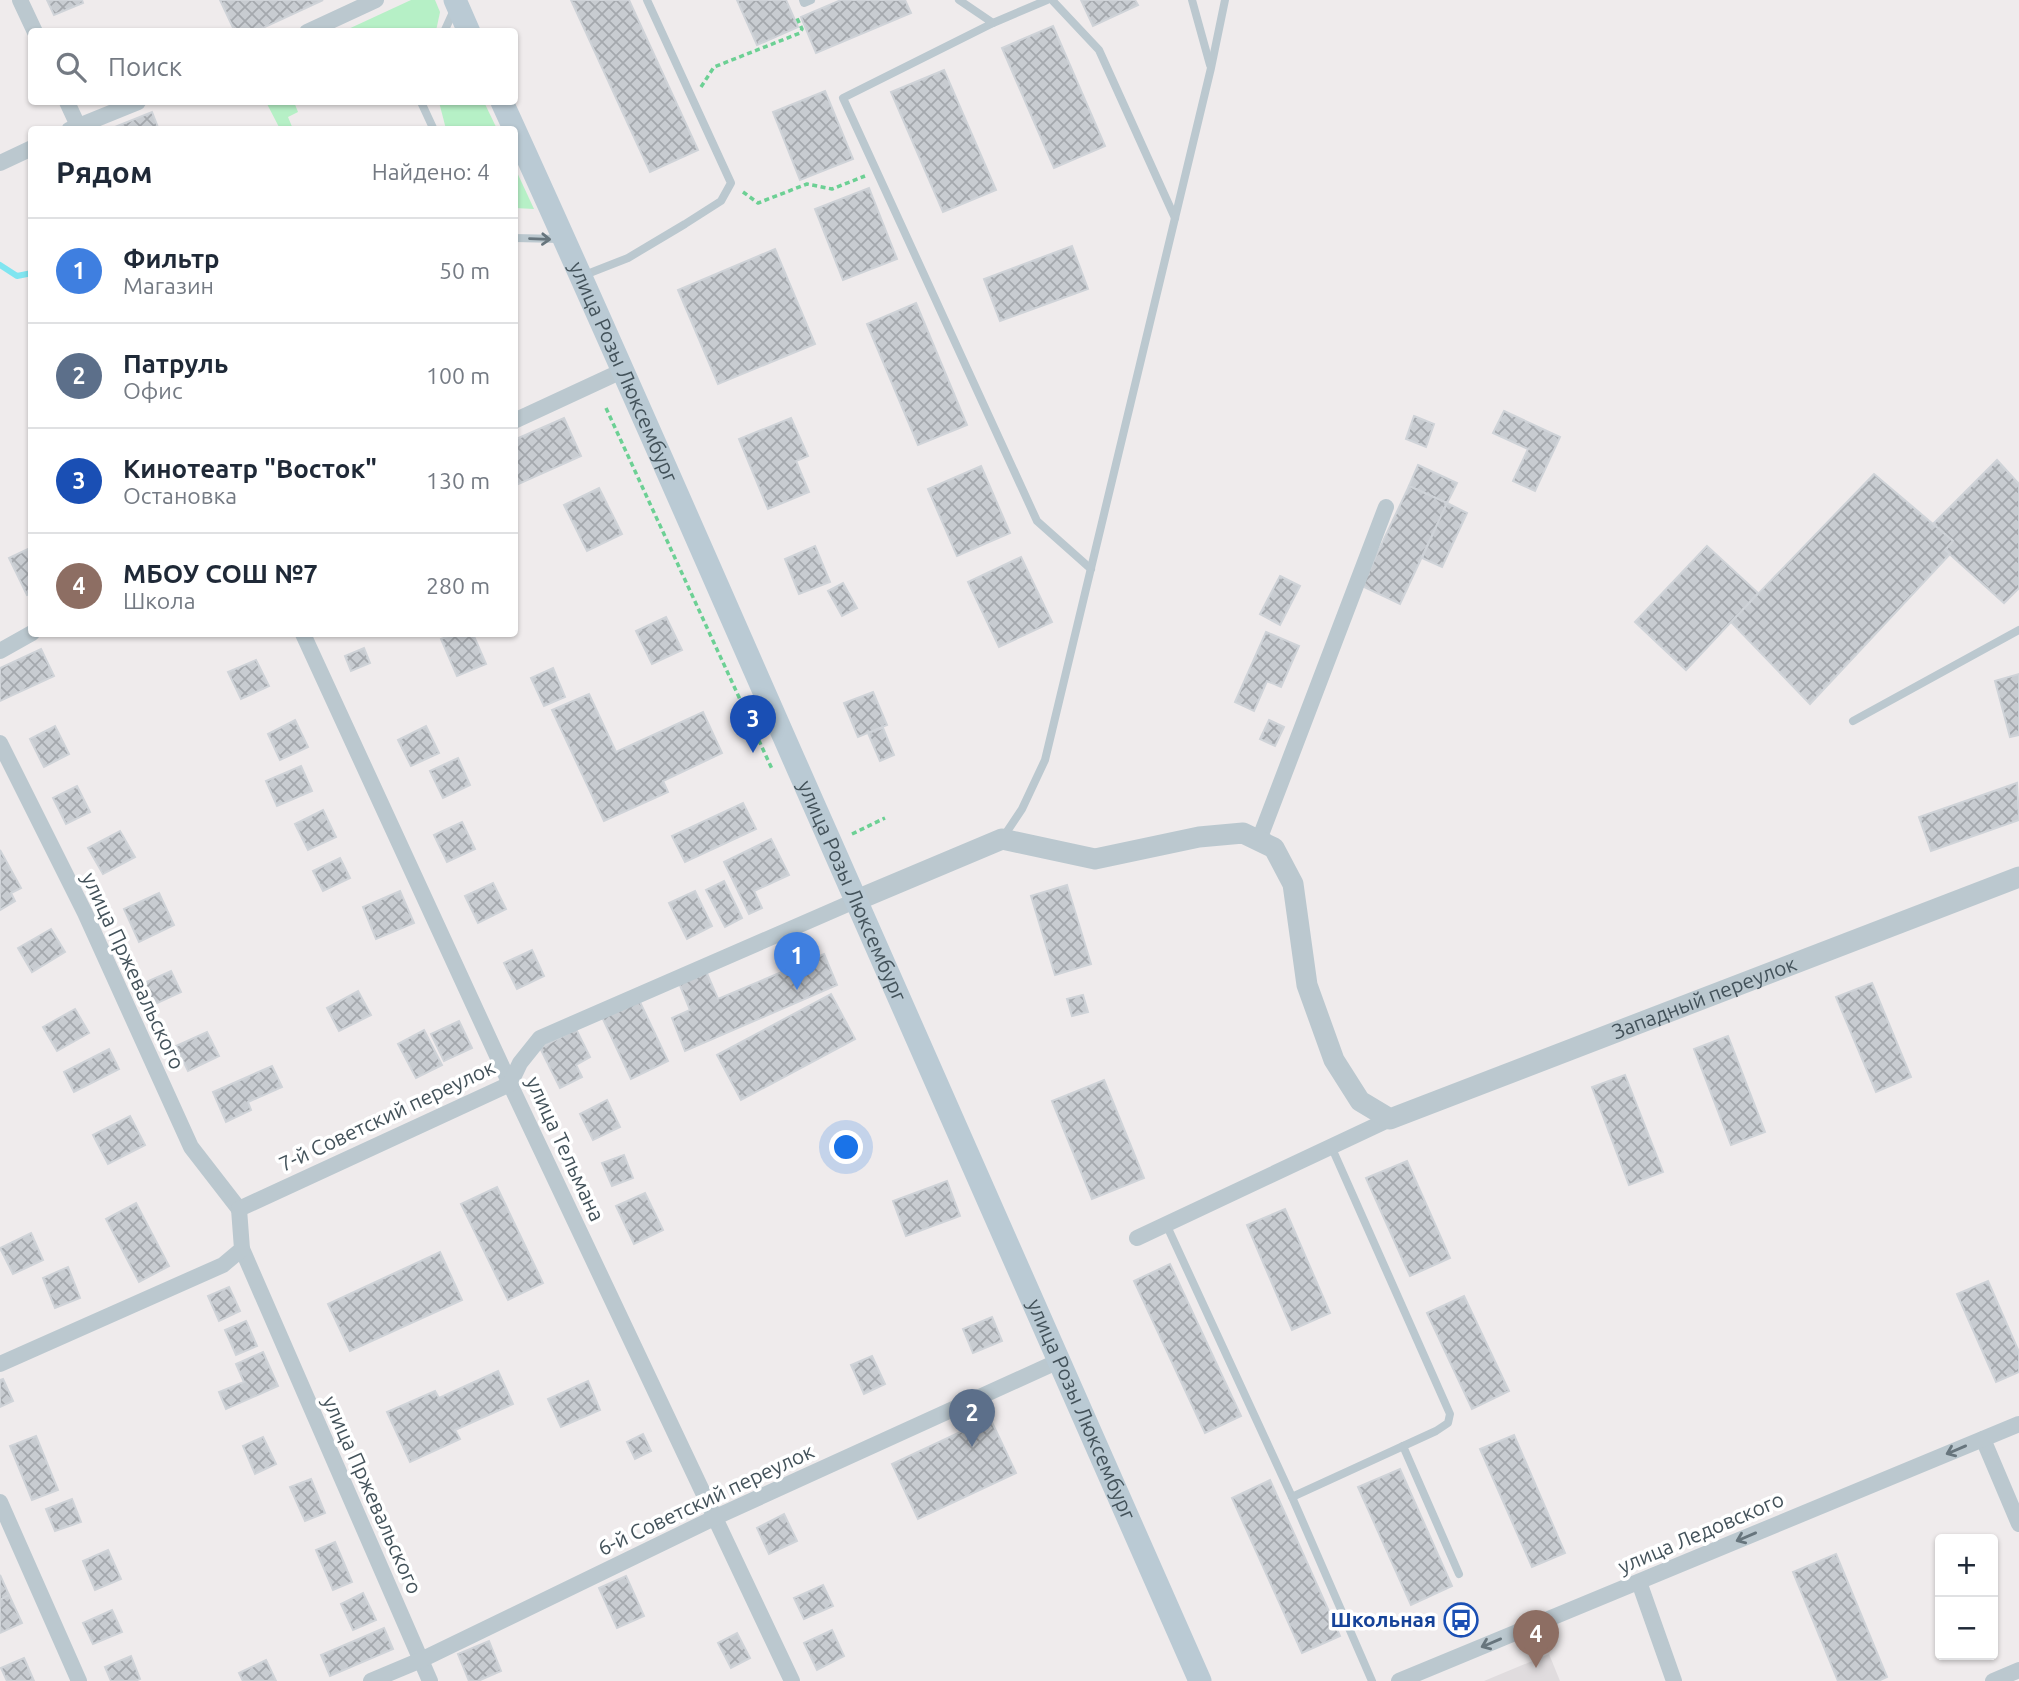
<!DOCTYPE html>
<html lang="ru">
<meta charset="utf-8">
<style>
:root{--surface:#fff;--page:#f2f2f3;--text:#1f2937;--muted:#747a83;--line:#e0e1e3;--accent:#0f84e5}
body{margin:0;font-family:Ubuntu,sans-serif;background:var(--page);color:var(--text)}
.controls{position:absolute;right:21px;bottom:21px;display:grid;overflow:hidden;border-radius:7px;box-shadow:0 2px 5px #0004}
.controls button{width:63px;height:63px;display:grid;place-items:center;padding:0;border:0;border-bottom:2px solid var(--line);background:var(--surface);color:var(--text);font:35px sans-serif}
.you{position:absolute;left:847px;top:1148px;width:24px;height:24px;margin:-18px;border:5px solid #fff;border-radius:50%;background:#1a73e8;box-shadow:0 0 0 10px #1a73e833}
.badge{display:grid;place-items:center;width:46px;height:46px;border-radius:50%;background:var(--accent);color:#fff;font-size:23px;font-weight:700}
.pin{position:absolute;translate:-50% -58px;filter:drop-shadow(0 2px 4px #0008)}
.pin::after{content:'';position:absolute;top:37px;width:24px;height:21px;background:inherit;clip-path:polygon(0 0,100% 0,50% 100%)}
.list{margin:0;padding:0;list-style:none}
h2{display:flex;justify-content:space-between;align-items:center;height:91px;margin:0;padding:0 28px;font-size:30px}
h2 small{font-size:23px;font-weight:400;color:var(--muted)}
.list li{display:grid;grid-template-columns:46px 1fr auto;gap:21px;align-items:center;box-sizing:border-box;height:105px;padding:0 28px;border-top:2px solid var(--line)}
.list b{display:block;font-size:26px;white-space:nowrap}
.list p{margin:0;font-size:23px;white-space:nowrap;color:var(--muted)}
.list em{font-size:23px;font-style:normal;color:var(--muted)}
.icon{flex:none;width:38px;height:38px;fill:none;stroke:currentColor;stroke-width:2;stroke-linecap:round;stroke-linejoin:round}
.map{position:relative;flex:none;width:2019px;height:1681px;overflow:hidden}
.search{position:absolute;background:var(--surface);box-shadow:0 2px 5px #0004;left:28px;top:28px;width:490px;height:77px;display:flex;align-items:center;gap:18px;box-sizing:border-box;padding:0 24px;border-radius:7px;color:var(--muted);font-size:26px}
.panel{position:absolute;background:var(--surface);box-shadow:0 2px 5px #0004;left:28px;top:126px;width:490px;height:511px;border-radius:7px}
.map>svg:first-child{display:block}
</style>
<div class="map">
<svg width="2019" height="1681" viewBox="0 0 2019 1681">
<defs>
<pattern id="building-cross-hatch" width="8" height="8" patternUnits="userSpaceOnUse" patternTransform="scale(1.75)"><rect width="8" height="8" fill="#c8ccd1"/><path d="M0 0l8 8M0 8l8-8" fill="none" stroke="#a4a8ad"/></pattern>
</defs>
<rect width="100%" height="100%" fill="#efebec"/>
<polygon fill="#e0dcde" points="1549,1654 1560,1681 1484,1681"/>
<g fill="#b6f0c6">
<polygon points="411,0 435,0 440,12 436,31 344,31"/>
<polygon points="266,102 294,102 298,112 288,117 293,129 280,129"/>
<polygon points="439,102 484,102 497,129 446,129"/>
<polygon points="514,168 515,168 534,209 515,208"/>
</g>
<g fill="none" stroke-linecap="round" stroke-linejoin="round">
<polyline stroke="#80e5f0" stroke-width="6" points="0,265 17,276 32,273"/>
</g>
<g fill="url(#building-cross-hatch)" stroke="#cfd3d8" stroke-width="2">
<polygon points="47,0 82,0 83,3 54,15"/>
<polygon points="220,0 323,0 254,32 235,32"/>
<polygon points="571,0 629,0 698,150 650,172"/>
<polygon points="737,0 786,0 798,27 757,45"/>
<polygon points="841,0 905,0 911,13 816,53 801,17"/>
<polygon points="1081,0 1135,0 1138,5 1093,26"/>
<polygon points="1053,26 1105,146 1054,168 1002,48"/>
<polygon points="944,70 996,190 943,212 891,92"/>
<polygon points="825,91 853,159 800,180 773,112"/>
<polygon points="152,112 159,130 110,129"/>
<polygon points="869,188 897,259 843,280 815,209"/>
<polygon points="1072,246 1088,289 1000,321 984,279"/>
<polygon points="775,249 815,344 718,384 678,290"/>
<polygon points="916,303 967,425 918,445 867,324"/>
<polygon points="1504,411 1560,437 1535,491 1513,481 1528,449 1493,433"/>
<polygon points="1414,416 1434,424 1426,447 1406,439"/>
<polygon points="564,418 581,456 514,486 514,440"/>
<polygon points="791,418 808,456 796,461 809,492 768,509 739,439"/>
<polygon points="1997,460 2019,484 2019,588 2004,603 1945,550 1953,541 1933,524"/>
<polygon points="1418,465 1457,483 1447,503 1409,486"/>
<polygon points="981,466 1010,533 957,556 928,489"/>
<polygon points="1874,474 1953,541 1945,550 1950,554 1810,704 1731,622"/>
<polygon points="1409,486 1447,503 1400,604 1362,586"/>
<polygon points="599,488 622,534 587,551 564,505"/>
<polygon points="1447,503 1467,513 1442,567 1422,558"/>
<polygon points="815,546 830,582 799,594 785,559"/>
<polygon points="1707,546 1758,593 1686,670 1635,622"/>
<polygon points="32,547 32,593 27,595 9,558"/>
<polygon points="1021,557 1052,622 999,647 968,582"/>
<polygon points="1280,576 1300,586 1280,625 1260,614"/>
<polygon points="843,583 857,608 842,616 828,591"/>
<polygon points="666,617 682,650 652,664 636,631"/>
<polygon points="1266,632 1299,646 1281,687 1267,681 1254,711 1235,702"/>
<polygon points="453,634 473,634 486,664 457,676 441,639"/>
<polygon points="364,648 370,663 351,671 345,656"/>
<polygon points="41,649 54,676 0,701 0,668"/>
<polygon points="256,660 269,686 241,699 228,672"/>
<polygon points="553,668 565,697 544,706 531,678"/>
<polygon points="2019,674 2019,735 2010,737 1995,681"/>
<polygon points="873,692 887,725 858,737 844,703"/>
<polygon points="589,694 616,752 703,712 722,753 663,781 668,792 604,821 552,710"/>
<polygon points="295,720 308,747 280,760 268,734"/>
<polygon points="1269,720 1284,727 1275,746 1260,739"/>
<polygon points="55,726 69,754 44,767 30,739"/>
<polygon points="426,726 439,753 411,766 398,740"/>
<polygon points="883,728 894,755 880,761 868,733"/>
<polygon points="458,758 470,785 443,798 430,771"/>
<polygon points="301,766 312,791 277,806 266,781"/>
<polygon points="2017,783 2019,820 1931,851 1919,817"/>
<polygon points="77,786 90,812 66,824 53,798"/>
<polygon points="743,803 756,829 685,862 672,836"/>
<polygon points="323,810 336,837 308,850 295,824"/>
<polygon points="462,822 475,849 447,862 434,835"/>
<polygon points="120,831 135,857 103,874 88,848"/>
<polygon points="771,839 789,875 754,891 762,908 749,914 724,862"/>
<polygon points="0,850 21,888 11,893 15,901 0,910"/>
<polygon points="340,858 350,878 323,891 313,871"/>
<polygon points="724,881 742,918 725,927 706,890"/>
<polygon points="493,883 506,909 478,923 465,896"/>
<polygon points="1067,885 1091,964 1055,975 1031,896"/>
<polygon points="400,891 414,923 376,939 363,907"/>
<polygon points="695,891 712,926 687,939 669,903"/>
<polygon points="159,893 174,925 139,942 124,909"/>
<polygon points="51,929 65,952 32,972 18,948"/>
<polygon points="532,950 544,976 517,989 504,963"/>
<polygon points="824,954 837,985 685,1051 672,1018 690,1010 679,983 706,971 718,999"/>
<polygon points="171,971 181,992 153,1005 142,984"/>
<polygon points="1872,983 1911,1077 1876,1092 1836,997"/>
<polygon points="358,991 371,1015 339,1031 327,1008"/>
<polygon points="831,994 855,1039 741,1100 717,1055"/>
<polygon points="1083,995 1088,1012 1072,1016 1067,999"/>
<polygon points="639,1000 668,1061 631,1079 602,1017"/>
<polygon points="75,1009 89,1033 57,1051 43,1027"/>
<polygon points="459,1021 472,1048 444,1061 431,1034"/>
<polygon points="576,1029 590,1057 576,1065 582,1077 560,1088 540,1048"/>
<polygon points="424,1030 442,1065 416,1078 398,1044"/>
<polygon points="207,1032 219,1056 188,1071 176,1046"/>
<polygon points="1728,1036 1765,1132 1731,1145 1694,1049"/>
<polygon points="109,1049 119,1069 74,1092 64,1072"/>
<polygon points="272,1066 282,1087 248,1102 251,1110 226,1122 213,1092"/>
<polygon points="1625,1075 1663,1172 1629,1185 1592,1087"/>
<polygon points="1104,1080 1144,1178 1092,1199 1052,1101"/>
<polygon points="607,1100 620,1127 593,1140 580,1114"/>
<polygon points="130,1116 145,1145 108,1164 93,1135"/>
<polygon points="624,1155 633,1178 612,1186 602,1163"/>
<polygon points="1407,1161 1450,1258 1410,1276 1366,1178"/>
<polygon points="947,1181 960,1216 906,1236 893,1201"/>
<polygon points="497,1187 543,1283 508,1300 461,1204"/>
<polygon points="645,1193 663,1230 634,1244 616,1206"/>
<polygon points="136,1203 169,1266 139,1282 106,1219"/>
<polygon points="1285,1209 1330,1313 1292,1330 1247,1225"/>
<polygon points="31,1233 43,1260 13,1274 0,1248"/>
<polygon points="440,1252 462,1300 350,1351 328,1304"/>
<polygon points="1170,1264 1241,1416 1205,1433 1134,1281"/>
<polygon points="68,1267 80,1298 55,1308 43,1278"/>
<polygon points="1988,1281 2019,1352 2019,1372 1996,1382 1957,1294"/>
<polygon points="229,1287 240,1311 219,1321 208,1296"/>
<polygon points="1464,1296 1509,1391 1472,1409 1427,1313"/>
<polygon points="992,1317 1002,1341 973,1353 963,1329"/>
<polygon points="246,1321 257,1346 236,1355 225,1330"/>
<polygon points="263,1352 278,1386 226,1409 219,1392 244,1382 236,1364"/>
<polygon points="872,1356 885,1384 864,1394 851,1365"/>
<polygon points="498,1371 513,1404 455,1430 460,1439 410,1462 387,1412 435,1391 439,1398"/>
<polygon points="3,1379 13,1401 0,1407 0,1380"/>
<polygon points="588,1381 600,1410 561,1427 548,1399"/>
<polygon points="990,1418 1016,1473 918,1519 892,1464"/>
<polygon points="643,1434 651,1451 635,1459 627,1442"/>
<polygon points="1514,1435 1565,1553 1532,1567 1480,1449"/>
<polygon points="36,1436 58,1490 32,1500 10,1446"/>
<polygon points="263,1437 276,1464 255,1474 243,1446"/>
<polygon points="1400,1469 1452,1586 1411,1605 1358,1487"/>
<polygon points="311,1479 325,1513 305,1521 290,1487"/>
<polygon points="1270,1480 1340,1636 1302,1653 1232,1498"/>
<polygon points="72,1499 81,1522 55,1531 46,1509"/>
<polygon points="784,1514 797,1541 769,1554 757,1528"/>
<polygon points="335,1542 352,1582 333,1590 316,1550"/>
<polygon points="108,1550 121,1579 95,1590 83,1561"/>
<polygon points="1836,1554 1887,1677 1878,1681 1838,1681 1793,1572"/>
<polygon points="0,1575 9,1595 0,1600"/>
<polygon points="626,1576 644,1616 617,1628 599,1588"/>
<polygon points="823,1585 833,1606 804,1619 794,1598"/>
<polygon points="363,1593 376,1620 353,1630 341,1604"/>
<polygon points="9,1595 22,1623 0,1633 0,1600"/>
<polygon points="112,1610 122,1632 93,1644 83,1623"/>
<polygon points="384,1628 393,1649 330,1676 321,1655"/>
<polygon points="832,1630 844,1656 817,1670 804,1643"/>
<polygon points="737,1633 750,1658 731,1668 718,1643"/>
<polygon points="489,1641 501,1671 478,1681 469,1681 458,1654"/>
<polygon points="131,1656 140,1679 135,1681 111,1681 105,1667"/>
<polygon points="24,1658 34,1681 7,1681 1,1668"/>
<polygon points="266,1660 276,1681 243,1681 239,1673"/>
</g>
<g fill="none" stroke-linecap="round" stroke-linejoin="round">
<g stroke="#6cd094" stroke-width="3.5" stroke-dasharray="5 3.5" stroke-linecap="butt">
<polyline points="701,87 714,67 800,33 802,29 796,16"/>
<polyline points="743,192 758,203 807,184 832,189 865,176"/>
<polyline points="606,408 772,769"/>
<polyline points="852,834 885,818"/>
</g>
<g stroke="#bbc8cf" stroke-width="8">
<polyline points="803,0 804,3 811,0"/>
<polyline points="959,0 993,23 843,98 1037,521 1091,569"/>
<polyline points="1052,0 1099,50 1175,218"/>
<polyline points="1192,0 1210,65"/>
<polyline points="993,23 1047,0"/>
<polyline points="444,32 454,10"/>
<polyline points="421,102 434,130"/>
<polyline points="514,238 561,239"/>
<polyline points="582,276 628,258 685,224 721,201 731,183 647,0"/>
<polyline points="1853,721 2019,630"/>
<polyline points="1004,836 1022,809 1045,760 1211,68 1225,0"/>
<polyline points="1166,1224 1292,1497 1372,1681"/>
<polyline points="1403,1446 1459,1574"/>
<polyline points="1292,1497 1436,1431 1448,1423 1450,1414 1331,1146"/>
</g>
<g stroke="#bbc8cf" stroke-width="16">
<polyline points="20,0 35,32"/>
<polyline points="307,32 376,0"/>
<polyline points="67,102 80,130"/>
<polyline points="69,130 138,102"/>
<polyline points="0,163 32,148"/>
<polyline points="514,421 624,370"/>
<polyline points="303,634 510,1084 792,1681"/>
<polyline points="0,651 32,633"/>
<polyline points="0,743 85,913 191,1147 239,1209"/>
<polyline points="1259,840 1386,507"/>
<polyline points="1137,1238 1390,1119"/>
<polyline points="242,1249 430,1681"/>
<polyline points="0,1364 223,1265 242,1249 239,1209 510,1084 520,1063 540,1038 857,900"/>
<polyline points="1983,1439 2019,1524"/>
<polyline points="0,1502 79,1681"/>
<polyline points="1639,1582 1674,1681"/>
<polyline points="371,1681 421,1660 716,1517 1061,1360"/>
<polyline points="1399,1681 2019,1424"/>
<polyline points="1993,1681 2019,1670"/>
</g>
<path stroke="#bbc8cf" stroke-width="21" id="s1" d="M857 900 1002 839 1095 859 1199 837 1243 833 1274 848 1293 884 1307 985 1334 1060 1360 1101 1390 1119 2019 877"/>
<g stroke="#bacad4" stroke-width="23">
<polyline points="455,0 469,32"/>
<path id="s2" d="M502 102C614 346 720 593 829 839 953 1120 1078 1400 1200 1681"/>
</g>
</g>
<defs><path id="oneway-shaft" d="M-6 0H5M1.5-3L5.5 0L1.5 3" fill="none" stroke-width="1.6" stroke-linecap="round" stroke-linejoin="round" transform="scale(1.75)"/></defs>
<g stroke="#67757d">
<use href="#oneway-shaft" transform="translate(540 239) rotate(2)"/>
<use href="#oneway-shaft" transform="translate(1956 1450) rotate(157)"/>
<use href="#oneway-shaft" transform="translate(1746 1537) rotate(157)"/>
<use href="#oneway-shaft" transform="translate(1491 1643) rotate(157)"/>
</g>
<defs>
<symbol id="bus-ring" viewBox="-11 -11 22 22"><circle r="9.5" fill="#fff" stroke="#1a4fb4" stroke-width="1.5"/><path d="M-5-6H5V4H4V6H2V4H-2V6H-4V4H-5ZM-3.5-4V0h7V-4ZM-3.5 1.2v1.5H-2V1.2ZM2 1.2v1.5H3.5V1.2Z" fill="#1a4fb4"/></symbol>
</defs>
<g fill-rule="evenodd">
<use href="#bus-ring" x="1442" y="1601" width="38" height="38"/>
</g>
<g text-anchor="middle" stroke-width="7" stroke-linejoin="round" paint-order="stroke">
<g font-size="21" fill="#43525a" stroke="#fff">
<text dy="7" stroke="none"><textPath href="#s2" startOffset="296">улица Розы Люксембург</textPath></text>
<text dy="7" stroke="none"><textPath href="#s2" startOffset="863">улица Розы Люксембург</textPath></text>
<text transform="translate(133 971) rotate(65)" y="7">улица Пржевальского</text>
<text dy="7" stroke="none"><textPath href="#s1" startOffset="1080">Западный переулок</textPath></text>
<text transform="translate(387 1116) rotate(-25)" y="7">7-й Советский переулок</text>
<text transform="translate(565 1149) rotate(65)" y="7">улица Тельмана</text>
<text dy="7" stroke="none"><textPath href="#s2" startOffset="1430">улица Розы Люксембург</textPath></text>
<text transform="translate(372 1495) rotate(66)" y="7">улица Пржевальского</text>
<text transform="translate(706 1500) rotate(-25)" y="7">6-й Советский переулок</text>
<text transform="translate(1701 1533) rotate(-23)" y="7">улица Ледовского</text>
</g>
<g font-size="21" font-weight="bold" fill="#164399" stroke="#fff" text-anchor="end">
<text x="1436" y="1627">Школьная</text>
</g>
</g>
</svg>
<div class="controls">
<button>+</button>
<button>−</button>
</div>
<div class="you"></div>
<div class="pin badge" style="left:797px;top:990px;background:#3f7fe0">1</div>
<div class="pin badge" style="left:972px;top:1447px;background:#5c6f8a">2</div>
<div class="pin badge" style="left:753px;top:753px;background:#1a4fb4">3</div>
<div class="pin badge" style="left:1536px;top:1668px;background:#8d6e63">4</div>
<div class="search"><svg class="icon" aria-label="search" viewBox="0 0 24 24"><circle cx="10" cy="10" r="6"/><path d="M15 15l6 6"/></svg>Поиск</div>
<section class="panel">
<h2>Рядом<small>Найдено: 4</small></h2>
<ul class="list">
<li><span class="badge" style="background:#3f7fe0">1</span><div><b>Фильтр</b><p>Магазин</p></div><em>50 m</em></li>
<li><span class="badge" style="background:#5c6f8a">2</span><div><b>Патруль</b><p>Офис</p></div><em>100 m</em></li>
<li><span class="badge" style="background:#1a4fb4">3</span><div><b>Кинотеатр &quot;Восток&quot;</b><p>Остановка</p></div><em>130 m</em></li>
<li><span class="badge" style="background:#8d6e63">4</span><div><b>МБОУ СОШ №7</b><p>Школа</p></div><em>280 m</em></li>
</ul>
</section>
</div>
